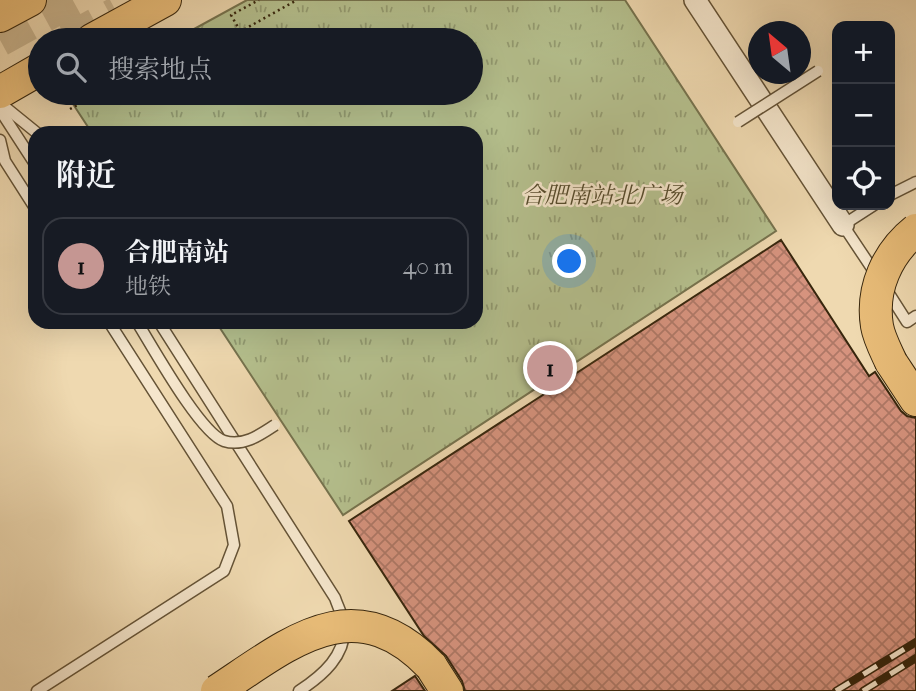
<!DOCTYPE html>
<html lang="zh">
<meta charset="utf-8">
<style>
:root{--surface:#171b24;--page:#20242c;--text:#f1f3f6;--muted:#9ea1a6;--line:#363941;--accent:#c59692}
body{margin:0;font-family:"IM FELL French Canon","Noto Serif SC",serif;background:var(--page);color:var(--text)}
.controls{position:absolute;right:21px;top:21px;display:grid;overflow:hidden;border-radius:14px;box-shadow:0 7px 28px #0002}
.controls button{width:63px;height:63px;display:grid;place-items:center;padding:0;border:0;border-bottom:2px solid var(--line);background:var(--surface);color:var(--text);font:35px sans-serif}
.compass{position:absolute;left:748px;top:21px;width:63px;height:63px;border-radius:50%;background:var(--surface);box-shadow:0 7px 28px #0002;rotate:331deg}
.you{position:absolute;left:570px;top:262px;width:24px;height:24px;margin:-18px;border:5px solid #fff;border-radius:50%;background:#1a73e8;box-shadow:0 0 0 10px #1a73e833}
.badge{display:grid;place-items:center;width:46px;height:46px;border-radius:50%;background:var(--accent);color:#111;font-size:23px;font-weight:700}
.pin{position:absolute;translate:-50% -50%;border:4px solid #fff;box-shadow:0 2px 7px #0006}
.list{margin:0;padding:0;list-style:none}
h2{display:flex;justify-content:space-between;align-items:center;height:91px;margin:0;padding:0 28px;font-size:30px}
h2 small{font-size:23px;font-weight:400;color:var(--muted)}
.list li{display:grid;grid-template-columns:46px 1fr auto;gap:21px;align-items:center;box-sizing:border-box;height:98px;margin:0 14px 14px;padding:0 14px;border:2px solid var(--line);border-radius:21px}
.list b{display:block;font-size:26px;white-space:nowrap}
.list p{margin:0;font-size:23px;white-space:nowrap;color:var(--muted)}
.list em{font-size:23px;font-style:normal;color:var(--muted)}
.icon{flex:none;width:38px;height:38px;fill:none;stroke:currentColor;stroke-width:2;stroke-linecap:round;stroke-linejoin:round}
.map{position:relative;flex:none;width:916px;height:691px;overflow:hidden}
.search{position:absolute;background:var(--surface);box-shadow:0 7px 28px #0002;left:28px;top:28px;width:455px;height:77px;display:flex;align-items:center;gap:18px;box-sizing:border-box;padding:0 24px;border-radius:38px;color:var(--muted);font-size:26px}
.panel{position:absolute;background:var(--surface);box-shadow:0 7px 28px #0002;left:28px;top:126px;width:455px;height:203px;border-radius:21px}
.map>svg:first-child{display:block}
</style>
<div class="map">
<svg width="916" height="691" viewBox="0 0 916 691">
<defs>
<pattern id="park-tufts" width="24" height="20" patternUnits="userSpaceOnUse" patternTransform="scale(1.75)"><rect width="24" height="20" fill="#b5c08e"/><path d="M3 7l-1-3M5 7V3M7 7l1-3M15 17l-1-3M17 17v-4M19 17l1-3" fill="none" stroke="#949c72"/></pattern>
<pattern id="building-cross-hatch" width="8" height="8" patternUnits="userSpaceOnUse" patternTransform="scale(1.75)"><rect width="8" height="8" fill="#d6937e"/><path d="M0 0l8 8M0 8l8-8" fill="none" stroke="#ae7866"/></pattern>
</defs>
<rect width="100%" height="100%" fill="#efd9b0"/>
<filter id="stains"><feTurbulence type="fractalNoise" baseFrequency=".00286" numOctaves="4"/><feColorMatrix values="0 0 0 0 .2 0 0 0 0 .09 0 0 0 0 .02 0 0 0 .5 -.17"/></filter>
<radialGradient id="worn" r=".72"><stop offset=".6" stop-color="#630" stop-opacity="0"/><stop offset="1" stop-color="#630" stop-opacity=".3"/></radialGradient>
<polygon fill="url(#park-tufts)" stroke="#76734e" stroke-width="2" points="247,0 625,0 776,231 343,515 216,322 476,322 476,133 92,133 69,98 79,93 471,93 471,40 174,40"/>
<g fill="url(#building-cross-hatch)" stroke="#37260d" stroke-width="2">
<polygon points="781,240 869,376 875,372 901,411 907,416 916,418 916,691 465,691 462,681 446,656 424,636 349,521"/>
<polygon points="415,676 425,691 392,691"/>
</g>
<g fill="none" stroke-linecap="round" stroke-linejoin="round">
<g stroke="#cab58f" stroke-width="33" stroke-dasharray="33 17" stroke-linecap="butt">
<polyline points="0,40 73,0"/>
<polyline points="67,40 117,13"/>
</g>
<defs>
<g id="service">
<polyline points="0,103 37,133"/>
<polyline points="0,110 35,164"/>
<polyline points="0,140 5,161 35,208"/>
<polyline points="890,195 916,182"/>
<polyline points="874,205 843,225 877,276"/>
<polyline points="886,289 907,322 916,316"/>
<path d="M159 322 335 598C338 607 343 616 344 625 347 655 322 676 299 691"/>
<polyline points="37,691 224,571 234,545 227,506 109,322"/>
</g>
<polyline id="minor" points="695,0 843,225"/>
<g id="primary">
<polyline points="0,16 30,0"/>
<polyline points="92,40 165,0"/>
<polyline points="0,92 40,69"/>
<polyline points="891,362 916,400"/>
<polyline points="431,666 447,691"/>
</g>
</defs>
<use href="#service" stroke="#655336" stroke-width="13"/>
<use href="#minor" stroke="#655336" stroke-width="24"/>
<use href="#primary" stroke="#37260d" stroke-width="34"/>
<g stroke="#37260d" stroke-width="2.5" stroke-dasharray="2 3.5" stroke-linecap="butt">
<polyline points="240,31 231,15 259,0"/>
<polyline points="225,40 297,0"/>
<polyline points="70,109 100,93"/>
</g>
<use href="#service" stroke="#f5e6cc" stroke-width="10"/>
<use href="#minor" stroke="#f5e6cc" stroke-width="21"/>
<use href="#primary" stroke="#e8bc78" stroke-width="32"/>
<defs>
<g id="rail">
<polyline points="836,691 916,642"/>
<polyline points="863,691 916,658"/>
</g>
</defs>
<use href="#rail" stroke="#37260d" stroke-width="8"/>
<use href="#rail" stroke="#f5e6cc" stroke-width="5" stroke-dasharray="16" stroke-linecap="butt"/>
<defs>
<g id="service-bridge">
<polyline points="738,122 818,71"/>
<path d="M137 322C152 346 200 433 224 441 243 447 260 435 275 425"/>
</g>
<g id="primary-bridge">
<path d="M891 362C886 351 879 338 877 326 871 289 887 253 916 230"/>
<path d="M217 691C290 643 354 586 431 666"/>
</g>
</defs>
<use href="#service-bridge" stroke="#655336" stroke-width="13" stroke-linecap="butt"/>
<use href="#primary-bridge" stroke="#37260d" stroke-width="34" stroke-linecap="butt"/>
<use href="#service-bridge" stroke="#f5e6cc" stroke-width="10"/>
<use href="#primary-bridge" stroke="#e8bc78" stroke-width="32"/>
</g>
<g text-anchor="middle" stroke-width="5" stroke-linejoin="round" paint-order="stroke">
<g font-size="23" font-style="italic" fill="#564c2d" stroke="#f5e6cc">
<text x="602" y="203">合肥南站北广场</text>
</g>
</g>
<rect width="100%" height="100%" filter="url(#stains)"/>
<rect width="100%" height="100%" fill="url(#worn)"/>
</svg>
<div class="controls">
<button>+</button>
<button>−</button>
<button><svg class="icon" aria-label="locate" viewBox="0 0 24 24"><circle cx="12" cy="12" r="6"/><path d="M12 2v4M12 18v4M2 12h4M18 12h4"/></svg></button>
</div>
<svg class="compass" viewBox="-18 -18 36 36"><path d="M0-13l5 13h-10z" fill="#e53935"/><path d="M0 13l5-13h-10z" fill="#9ea1a6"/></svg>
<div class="you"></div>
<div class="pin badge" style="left:550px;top:368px">1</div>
<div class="search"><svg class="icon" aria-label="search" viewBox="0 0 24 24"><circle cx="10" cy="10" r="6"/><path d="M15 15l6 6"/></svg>搜索地点</div>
<section class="panel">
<h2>附近<small></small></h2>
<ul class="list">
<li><span class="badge">1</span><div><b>合肥南站</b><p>地铁</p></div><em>40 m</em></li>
</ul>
</section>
</div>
